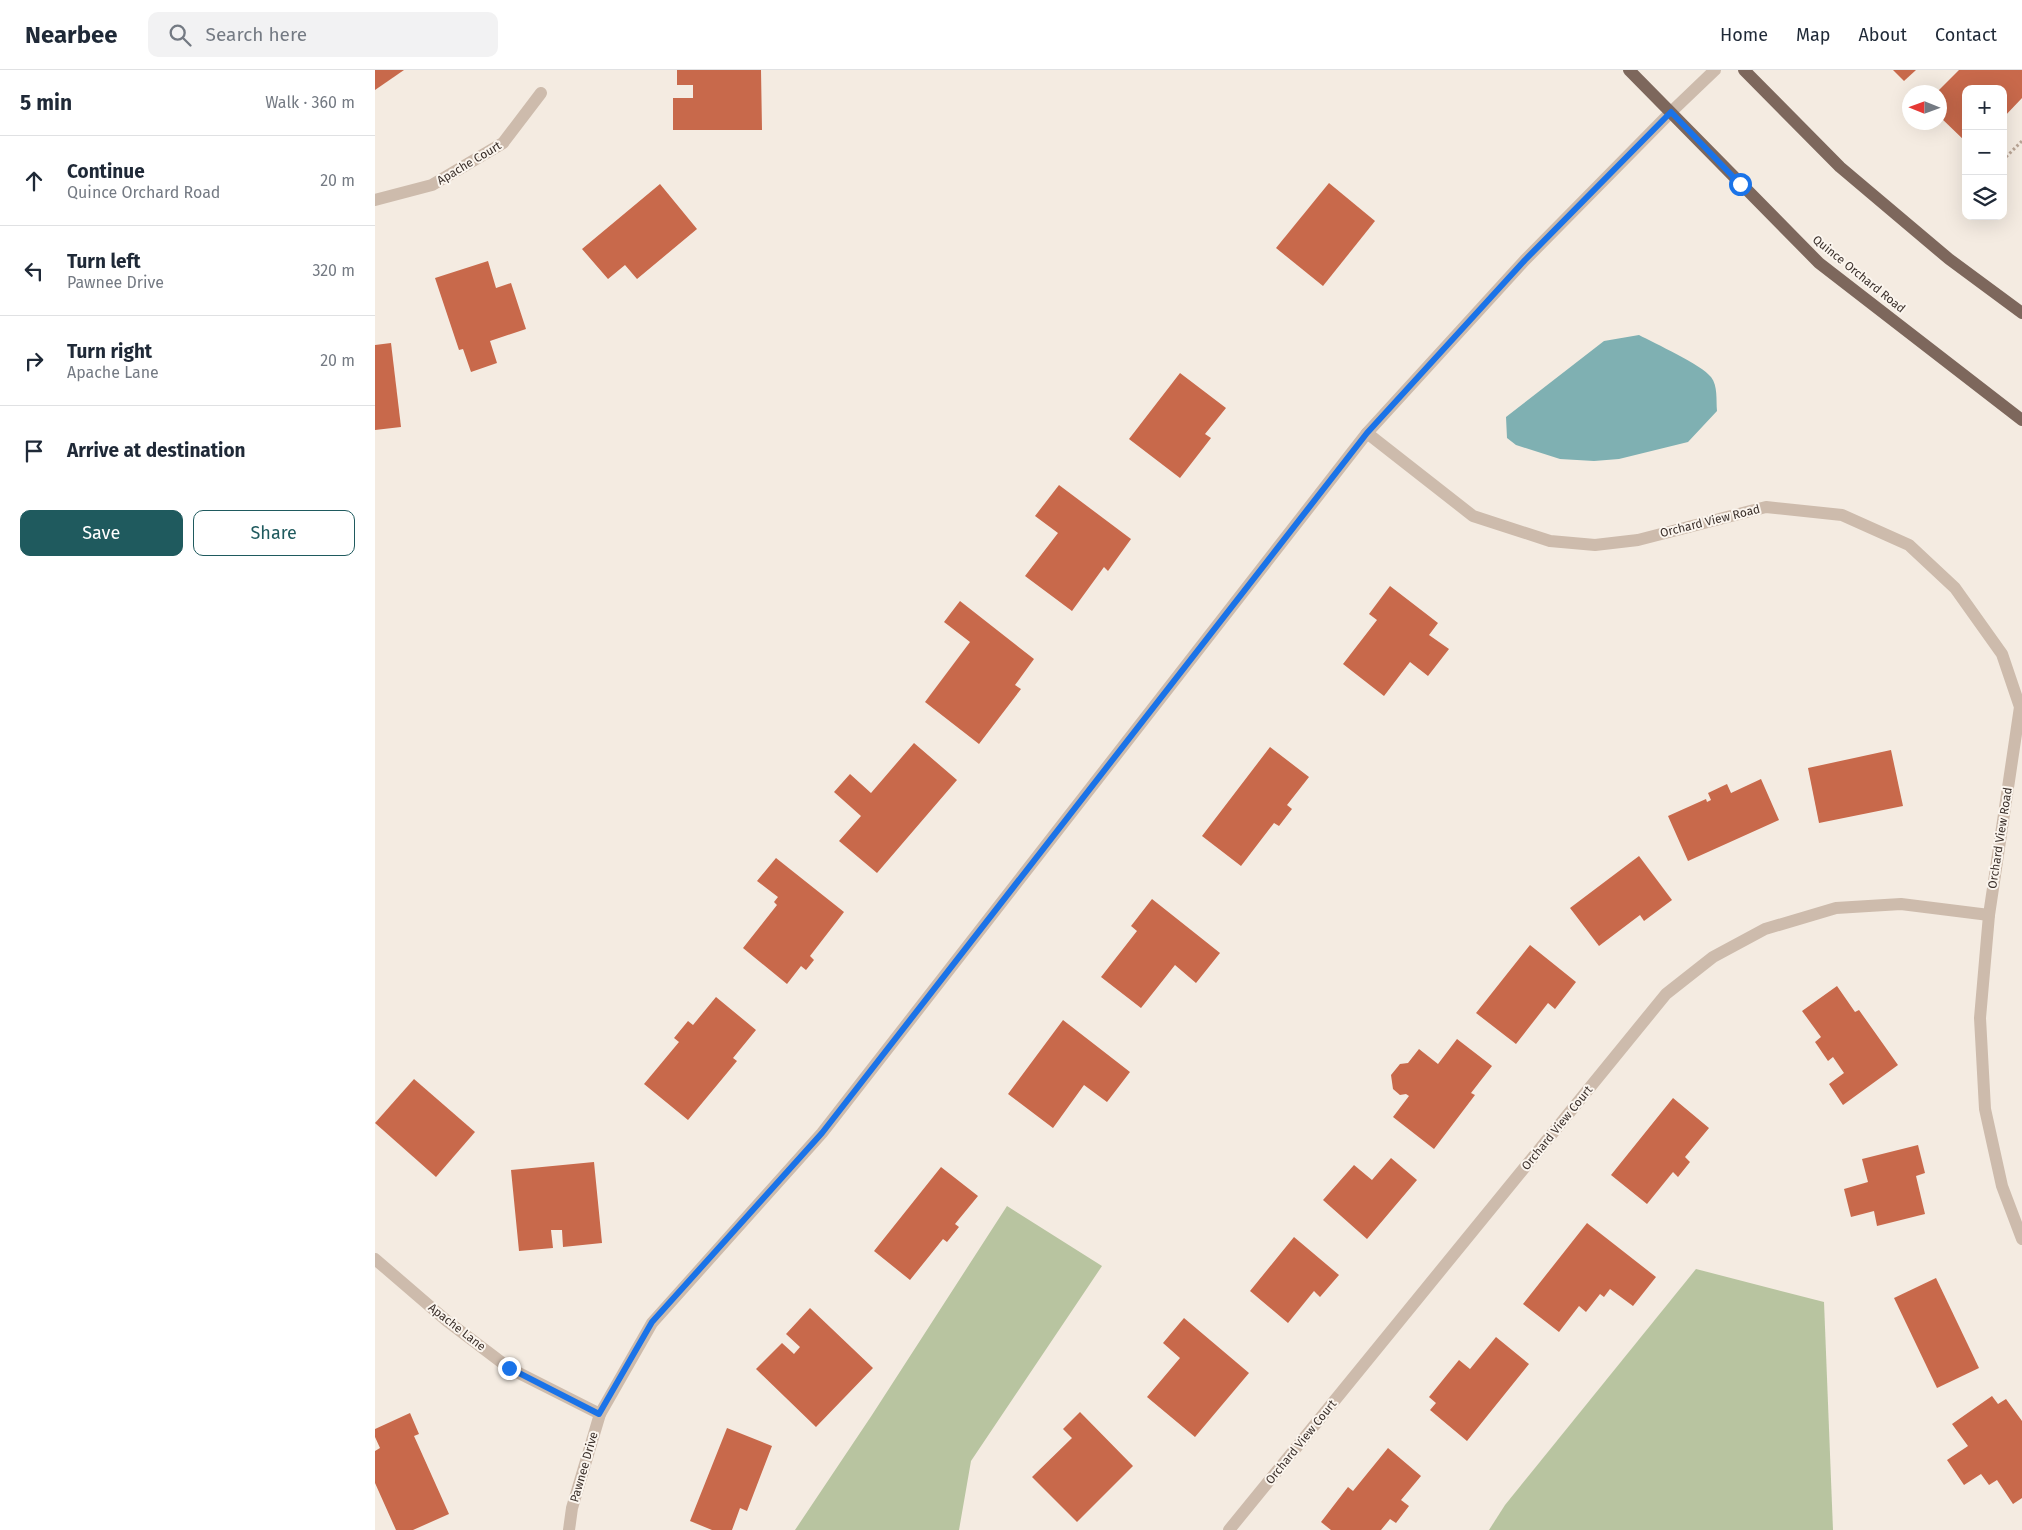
<!DOCTYPE html>
<meta charset="utf-8">
<style>
:root{--surface:#fff;--page:#f2f2f3;--text:#1f2937;--muted:#747a83;--line:#e0e1e3;--accent:#1f5a5e}
body{margin:0;font-family:"Fira Sans",sans-serif;background:var(--page);color:var(--text)}
.controls{position:absolute;right:15px;top:15px;display:grid;overflow:hidden;border-radius:10px;box-shadow:0 5px 20px #0002}
.controls button{width:45px;height:45px;display:grid;place-items:center;padding:0;border:0;border-bottom:1px solid var(--line);background:var(--surface);color:var(--text);font:25px sans-serif}
.compass{position:absolute;left:1527px;top:15px;width:45px;height:45px;border-radius:50%;background:var(--surface);box-shadow:0 5px 20px #0002;rotate:271deg}
.stop{position:absolute;width:15px;height:15px;margin:-11px;border:4px solid #1a73e8;border-radius:50%;background:#fff}
.stop.end{background:#1a73e8;border-color:#fff;box-shadow:0 1px 5px #0008}
.list{margin:0;padding:0;list-style:none}
h2{display:flex;justify-content:space-between;align-items:center;height:65px;margin:0;padding:0 20px;font-size:21px}
h2 small{font-size:16px;font-weight:400;color:var(--muted)}
.list li{display:grid;grid-template-columns:32px 1fr auto;gap:15px;align-items:center;box-sizing:border-box;height:90px;padding:0 20px;border-top:1px solid var(--line)}
.list b{display:block;font-size:19px;white-space:nowrap}
.list p{margin:0;font-size:16px;white-space:nowrap;color:var(--muted)}
.list em{font-size:16px;font-style:normal;color:var(--muted)}
.actions{display:flex;gap:10px;padding:15px 20px}
.actions a{flex:1;padding:11px 0;border:1px solid var(--accent);border-radius:10px;text-align:center;font-size:18px;color:var(--accent)}
.actions .main{background:var(--accent);color:#fff}
.icon{flex:none;width:28px;height:28px;fill:none;stroke:currentColor;stroke-width:2;stroke-linecap:round;stroke-linejoin:round}
.map{position:relative;flex:none;width:1647px;height:1460px;overflow:hidden}
header{display:flex;align-items:center;gap:30px;box-sizing:border-box;height:70px;padding:0 25px;background:var(--surface);border-bottom:1px solid var(--line)}
header strong{font-size:24px}
nav{display:flex;gap:28px;margin-inline-start:auto;font-size:18px}
.search{width:350px;height:45px;background:var(--page);display:flex;align-items:center;gap:12px;box-sizing:border-box;padding:0 18px;border-radius:10px;color:var(--muted);font-size:19px}
main{display:flex}
aside{flex:1;background:var(--surface)}
.map>svg:first-child{display:block}
</style>
<header>
<strong>Nearbee</strong>
<div class="search"><svg class="icon" aria-label="search" viewBox="0 0 24 24"><circle cx="10" cy="10" r="6"/><path d="M15 15l6 6"/></svg>Search here</div>
<nav><a>Home</a><a>Map</a><a>About</a><a>Contact</a></nav>
</header>
<main>
<aside>
<h2>5 min<small>Walk · 360 m</small></h2>
<ul class="list">
<li><svg class="icon" aria-label="ahead" viewBox="0 0 24 24"><path d="M12 20V5M6 11l6-6 6 6"/></svg><div><b>Continue</b><p>Quince Orchard Road</p></div><em>20 m</em></li>
<li><svg class="icon" aria-label="left" viewBox="0 0 24 24"><path d="M17 20v-9H6M10 6l-5 5 5 5"/></svg><div><b>Turn left</b><p>Pawnee Drive</p></div><em>320 m</em></li>
<li><svg class="icon" aria-label="right" viewBox="0 0 24 24"><path d="M7 20v-9h11M14 6l5 5-5 5"/></svg><div><b>Turn right</b><p>Apache Lane</p></div><em>20 m</em></li>
<li><svg class="icon" aria-label="arrive" viewBox="0 0 24 24"><path d="M6 21V4h12l-3 4 3 4H6"/></svg><div><b>Arrive at destination</b></div></li>
</ul>
<div class="actions"><a class="main">Save</a><a>Share</a></div>
</aside>
<div class="map">
<svg width="1647" height="1460" viewBox="0 0 1647 1460">
<rect width="100%" height="100%" fill="#f4ebe1"/>
<g fill="#b8c4a0">
<polygon points="632,1136 727,1196 596,1391 584,1460 420,1460 497,1345"/>
<polygon points="1321,1199 1449,1232 1458,1460 1114,1460 1130,1435"/>
</g>
<path fill="#7fb0b2" d="M1264 265C1279 273 1327 295 1336 307 1343 316 1341 330 1342 341L1313 372 1244 389 1219 391 1185 389 1141 375 1132 368 1131 347 1229 271Z"/>
<g fill="#c8694b">
<polygon points="0,0 29,0 0,20"/>
<polygon points="302,0 386,0 387,60 298,60 298,28 318,28 318,15 302,15"/>
<polygon points="1518,0 1541,0 1529,11"/>
<polygon points="1584,0 1647,0 1647,28 1628,48 1628,19 1591,19 1591,72 1564,46 1564,22 1562,22"/>
<polygon points="954,113 1000,151 948,216 901,178"/>
<polygon points="285,114 322,159 262,209 250,195 233,209 207,179"/>
<polygon points="113,191 121,218 136,213 151,259 115,271 122,293 96,302 88,279 84,280 60,208"/>
<polygon points="16,273 26,357 0,360 0,275"/>
<polygon points="805,303 851,338 830,364 836,368 805,408 754,369"/>
<polygon points="684,415 756,469 733,501 729,497 697,541 650,506 683,463 660,446"/>
<polygon points="1015,516 1063,553 1054,565 1074,579 1053,606 1035,592 1009,626 968,594 1002,550 994,544"/>
<polygon points="585,531 659,589 640,615 646,619 604,674 550,632 595,572 569,552"/>
<polygon points="539,673 582,710 502,803 464,771 486,746 459,722 475,704 496,723"/>
<polygon points="895,677 934,707 912,735 917,739 904,756 899,753 866,796 827,766"/>
<polygon points="1516,680 1528,736 1444,753 1433,698"/>
<polygon points="1386,709 1404,750 1313,791 1293,746 1331,729 1332,732 1336,730 1333,723 1352,714 1356,723"/>
<polygon points="1264,786 1297,830 1269,851 1265,845 1224,876 1195,838"/>
<polygon points="401,788 469,842 435,886 439,890 431,900 426,896 412,914 368,878 402,835 399,832 403,827 382,811"/>
<polygon points="777,829 845,883 821,913 800,895 766,938 726,907 762,861 756,856"/>
<polygon points="1155,875 1201,912 1180,939 1173,933 1141,974 1101,943"/>
<polygon points="1462,916 1480,942 1484,940 1523,995 1468,1035 1454,1014 1469,1003 1458,987 1453,991 1440,972 1446,967 1427,941"/>
<polygon points="341,927 381,960 358,988 362,991 313,1050 269,1014 304,972 299,968 313,951 318,955"/>
<polygon points="688,950 755,1002 732,1032 709,1015 678,1058 633,1024"/>
<polygon points="1082,969 1117,996 1096,1023 1100,1025 1059,1079 1018,1047 1034,1026 1031,1024 1025,1025 1018,1019 1016,1005 1025,994 1033,993 1044,979 1063,994"/>
<polygon points="39,1009 100,1062 61,1107 0,1053"/>
<polygon points="1298,1028 1334,1058 1310,1087 1315,1092 1303,1107 1298,1102 1272,1134 1236,1105"/>
<polygon points="1543,1075 1550,1103 1541,1106 1550,1144 1502,1156 1499,1141 1476,1147 1469,1119 1493,1112 1487,1089"/>
<polygon points="1016,1088 1042,1110 992,1169 948,1130 979,1095 997,1110"/>
<polygon points="219,1092 227,1173 188,1177 187,1160 176,1160 178,1178 144,1181 136,1100"/>
<polygon points="566,1097 603,1126 580,1154 584,1157 572,1172 568,1169 535,1210 499,1181"/>
<polygon points="1212,1153 1281,1207 1258,1236 1235,1219 1229,1227 1225,1224 1211,1242 1204,1236 1184,1262 1148,1234"/>
<polygon points="919,1167 964,1205 945,1227 939,1221 913,1253 875,1221"/>
<polygon points="1561,1208 1604,1298 1562,1318 1519,1228"/>
<polygon points="435,1238 498,1298 441,1357 381,1299 407,1273 419,1284 425,1277 411,1264"/>
<polygon points="809,1248 874,1303 820,1367 772,1327 805,1288 788,1273"/>
<polygon points="1121,1267 1154,1294 1092,1371 1055,1340 1061,1333 1054,1327 1084,1290 1095,1299"/>
<polygon points="1617,1326 1623,1334 1631,1329 1647,1351 1647,1428 1638,1434 1622,1410 1614,1415 1606,1404 1589,1415 1572,1390 1593,1376 1577,1354"/>
<polygon points="705,1342 758,1396 702,1452 657,1407 697,1368 688,1359"/>
<polygon points="35,1343 44,1364 39,1366 74,1444 38,1460 21,1460 0,1413 0,1381 5,1378 0,1367 0,1359"/>
<polygon points="352,1358 397,1376 372,1441 365,1438 357,1460 337,1460 315,1451"/>
<polygon points="1013,1378 1046,1406 1026,1430 1034,1436 1021,1453 1015,1449 1006,1460 956,1460 946,1452 973,1417 978,1421"/>
</g>
<g fill="none" stroke-linecap="round" stroke-linejoin="round">
<polyline stroke="#b9a596" stroke-width="3" stroke-dasharray="2.5 2.5" stroke-linecap="butt" points="1631,87 1647,71"/>
<g stroke="#cdbbac" stroke-width="12">
<polyline points="0,130 57,115 128,73 166,23"/>
<polyline points="992,363 1098,446 1175,471 1220,475 1263,470 1391,437 1467,445 1534,475 1580,518 1627,584 1645,637 1614,845 1605,948 1610,1039 1627,1116 1647,1169"/>
<polyline points="0,1189 72,1251 134,1298 225,1344"/>
<polyline points="194,1460 197,1438 225,1344 277,1253 447,1063 992,363 1150,190 1296,42 1340,0"/>
<polyline points="854,1460 1291,924 1338,887 1390,859 1461,838 1526,834 1614,845"/>
</g>
<g stroke="#7d675c" stroke-width="12">
<polyline points="1254,0 1444,193 1647,350"/>
<polyline points="1369,0 1465,97 1574,189 1647,243"/>
</g>
</g>
<g fill="none" stroke-linecap="round" stroke-linejoin="round">
<polyline stroke="#1a73e8" stroke-width="6" points="134,1298 224,1344 277,1252 447,1063 992,363 1150,190 1296,42 1365,114"/>
</g>
<g text-anchor="middle" stroke-width="4" stroke-linejoin="round" paint-order="stroke">
<g font-size="12" fill="#3b302b" stroke="#fbf5ee">
<text transform="translate(94 93) rotate(-31)" y="4">Apache Court</text>
<text transform="translate(1484 204) rotate(39)" y="4">Quince Orchard Road</text>
<text transform="translate(1335 451) rotate(-14)" y="4">Orchard View Road</text>
<text transform="translate(1625 768) rotate(-81)" y="4">Orchard View Road</text>
<text transform="translate(1182 1058) rotate(-51)" y="4">Orchard View Court</text>
<text transform="translate(82 1257) rotate(38)" y="4">Apache Lane</text>
<text transform="translate(926 1372) rotate(-51)" y="4">Orchard View Court</text>
<text transform="translate(209 1397) rotate(-74)" y="4">Pawnee Drive</text>
</g>
</g>
</svg>
<div class="controls">
<button>+</button>
<button>−</button>
<button><svg class="icon" aria-label="layers" viewBox="0 0 24 24"><path d="M12 4l9 5-9 5-9-5zM3 14l9 5 9-5"/></svg></button>
</div>
<svg class="compass" viewBox="-18 -18 36 36"><path d="M0-13l5 13h-10z" fill="#e53935"/><path d="M0 13l5-13h-10z" fill="#747a83"/></svg>
<div class="stop" style="left:1365px;top:114px"></div>
<div class="stop end" style="left:134px;top:1298px"></div>
</div>
</main>
